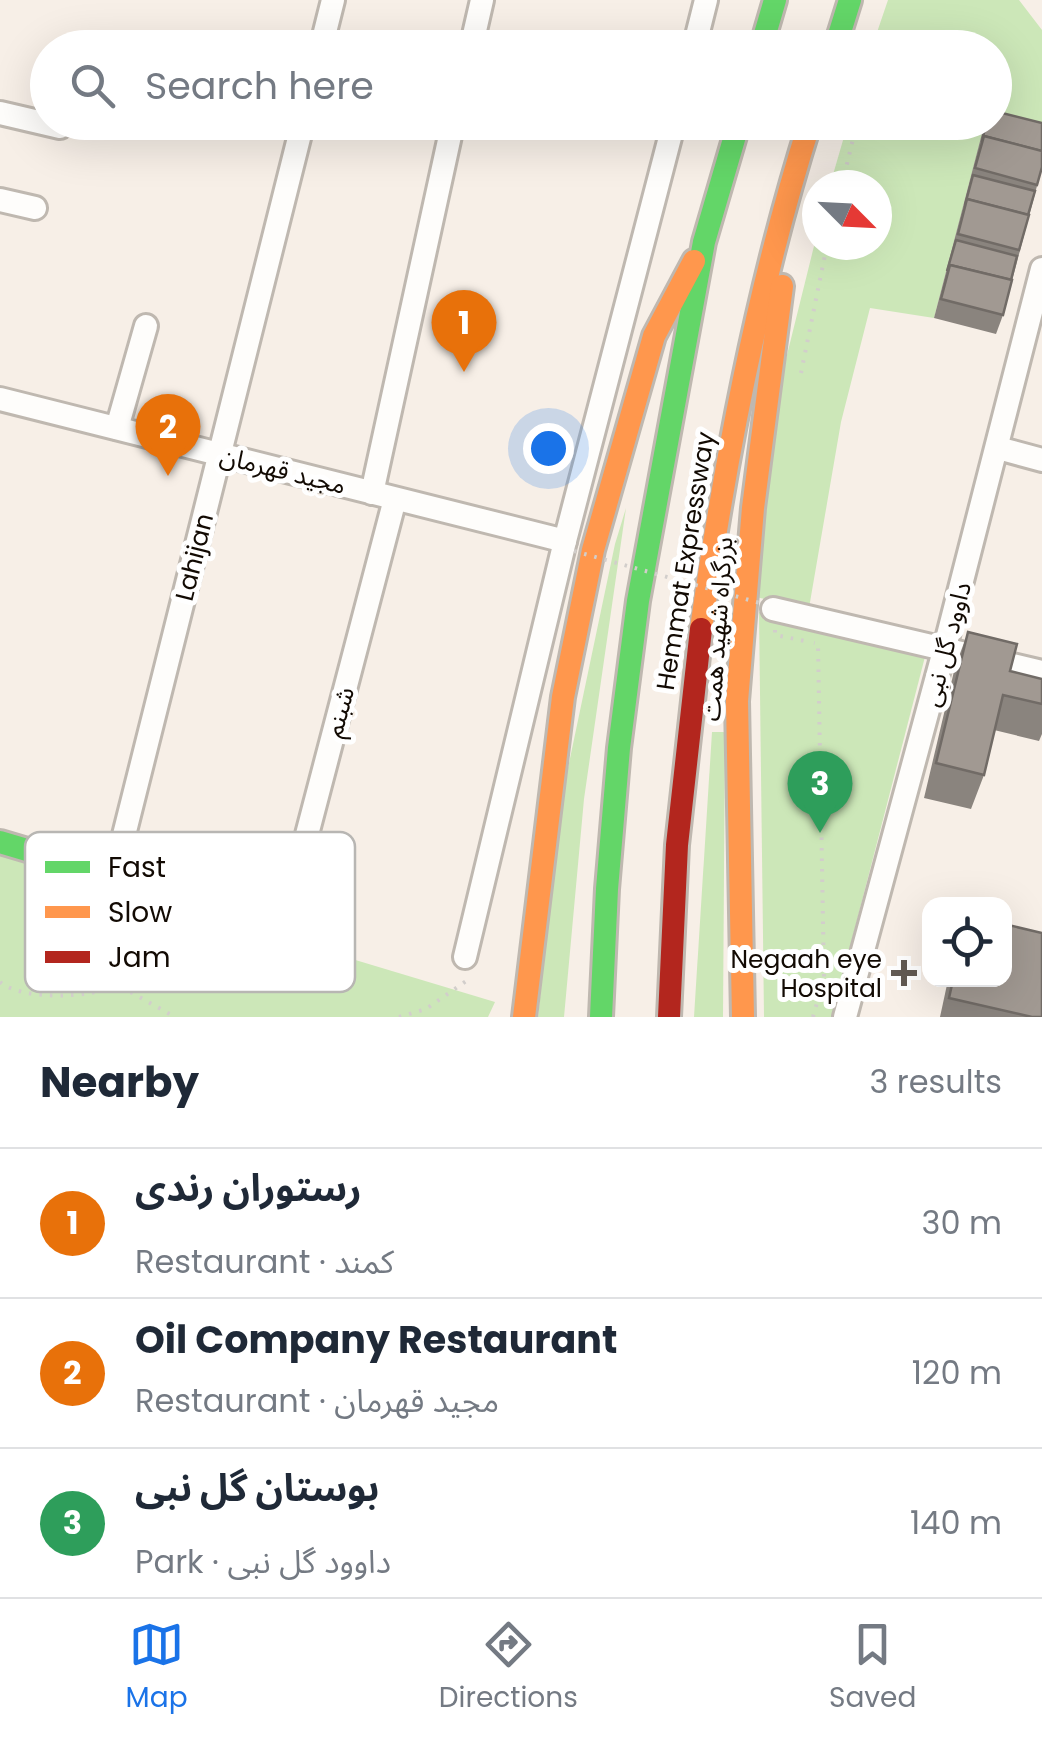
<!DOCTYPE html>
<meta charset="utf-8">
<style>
:root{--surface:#fff;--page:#f2f2f3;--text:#1f2937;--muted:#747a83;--line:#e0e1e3;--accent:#1a73e8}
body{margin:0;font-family:Poppins,"Noto Sans Arabic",sans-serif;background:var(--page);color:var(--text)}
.controls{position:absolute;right:30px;bottom:30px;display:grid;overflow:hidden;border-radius:20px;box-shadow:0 10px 40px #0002}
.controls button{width:90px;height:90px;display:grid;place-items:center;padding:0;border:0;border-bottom:2px solid var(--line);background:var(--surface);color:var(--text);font:50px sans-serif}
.compass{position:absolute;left:802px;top:170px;width:90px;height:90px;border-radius:50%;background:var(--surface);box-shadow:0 10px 40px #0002;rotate:114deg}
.you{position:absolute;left:548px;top:448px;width:35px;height:35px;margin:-25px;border:8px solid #fff;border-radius:50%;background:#1a73e8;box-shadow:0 0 0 15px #1a73e833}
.badge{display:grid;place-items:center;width:65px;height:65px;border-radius:50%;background:var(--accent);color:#fff;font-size:32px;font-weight:700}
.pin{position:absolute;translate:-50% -82px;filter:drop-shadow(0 2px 5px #0008)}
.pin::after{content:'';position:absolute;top:52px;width:35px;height:30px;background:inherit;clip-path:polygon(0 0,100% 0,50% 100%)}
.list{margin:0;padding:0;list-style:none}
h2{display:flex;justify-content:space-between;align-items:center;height:130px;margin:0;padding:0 40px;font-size:42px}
h2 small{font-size:32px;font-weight:400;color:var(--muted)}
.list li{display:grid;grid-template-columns:65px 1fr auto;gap:30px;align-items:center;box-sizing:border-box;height:150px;padding:0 40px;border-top:2px solid var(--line)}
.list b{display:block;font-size:38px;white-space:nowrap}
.list p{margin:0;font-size:32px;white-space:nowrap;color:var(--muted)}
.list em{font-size:32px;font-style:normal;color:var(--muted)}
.icon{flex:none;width:55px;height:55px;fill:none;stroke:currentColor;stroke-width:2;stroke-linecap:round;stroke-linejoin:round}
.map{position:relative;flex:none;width:1042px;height:1017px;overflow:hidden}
.search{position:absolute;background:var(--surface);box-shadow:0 10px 40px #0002;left:30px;right:30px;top:30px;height:110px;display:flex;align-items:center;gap:25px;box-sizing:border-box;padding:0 35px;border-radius:55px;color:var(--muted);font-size:38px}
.sheet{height:580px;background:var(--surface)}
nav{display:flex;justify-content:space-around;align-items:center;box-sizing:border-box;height:140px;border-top:2px solid var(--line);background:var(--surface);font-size:28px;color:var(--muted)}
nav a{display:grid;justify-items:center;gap:5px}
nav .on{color:var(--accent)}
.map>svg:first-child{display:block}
</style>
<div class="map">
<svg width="1042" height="1017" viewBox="0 0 1042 1017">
<rect width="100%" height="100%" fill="#f7efe7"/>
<g fill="#cce7b8">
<polygon points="888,0 1019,0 1042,30 1042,137 994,122 994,48 872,47"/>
<polygon points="848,123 985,123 934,318 870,308 841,422 809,608 755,597 785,363 817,234 817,245 877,245 877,185 830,185"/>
<polygon points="626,508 584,799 564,1017 538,1017 560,806 615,544"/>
<polygon points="759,612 927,649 832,1017 764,1017"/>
<polygon points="712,732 725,732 723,1017 694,1017"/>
<polygon points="0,853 495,1002 488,1017 0,1017"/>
</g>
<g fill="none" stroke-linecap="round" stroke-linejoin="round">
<defs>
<g id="street">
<polyline points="321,48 333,0"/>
<polyline points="471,48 482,0"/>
<polyline points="694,48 706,0"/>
<polyline points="0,113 60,127"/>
<polyline points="0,200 35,208"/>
<polyline points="0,399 565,541"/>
<polyline points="117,428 146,326"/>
<polyline points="998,448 1042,460"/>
<polyline points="372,493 453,122"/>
<polyline points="773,609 1042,672"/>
<polyline points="114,875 303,122"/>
<polyline points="283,926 395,499"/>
<polyline points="465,957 565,541 674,122"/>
<polyline points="845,1017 945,647 1042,269"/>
</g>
<g id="fast">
<polyline points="761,48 775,0"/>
<polyline points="835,48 850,0"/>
<polyline points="0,842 283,926"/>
<polyline points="601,1017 607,889 619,748 638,601 704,242 739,122"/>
</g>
<g id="slow">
<path d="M701 629C725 459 758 286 810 122"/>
<polyline points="524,1017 563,697 593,550 654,336 694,261"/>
<polyline points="743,1017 737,701 753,508 782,286"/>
</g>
<polyline id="jam" points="669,1017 677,845 701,629"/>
</defs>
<use href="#street" stroke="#bfb8b0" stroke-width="28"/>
<use href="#fast" stroke="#bfb8b0" stroke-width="28"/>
<use href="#slow" stroke="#bfb8b0" stroke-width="28"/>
<use href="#jam" stroke="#bfb8b0" stroke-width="28"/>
<g stroke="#d2cecb" stroke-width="4" stroke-dasharray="2.5 8" stroke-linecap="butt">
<polyline points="842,185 857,122"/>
<polyline points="801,373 827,245"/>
<polyline points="775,630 775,635 805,641"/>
<path d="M0 982C22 1001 94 998 118 985L175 1017"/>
<polyline points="399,1017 426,1009 469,979"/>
<polyline points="813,1017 824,978 818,644 814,643"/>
</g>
<use href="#street" stroke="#fefdfb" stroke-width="22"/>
<use href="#fast" stroke="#63d668" stroke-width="22"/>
<use href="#slow" stroke="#ff974d" stroke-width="22"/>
<use href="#jam" stroke="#b3261e" stroke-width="22"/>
<polyline stroke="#d2cecb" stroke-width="4" stroke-dasharray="2.5 8" stroke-linecap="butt" points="574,551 760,603"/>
</g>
<g fill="#8a847e">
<polygon points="985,122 994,122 1042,167 1003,315 996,334 934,318"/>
<polygon points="968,632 1010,671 1042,679 1042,734 1039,741 994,730 984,775 971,809 924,798 955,667"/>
<polygon points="948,980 1004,980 1042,1017 940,1017"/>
</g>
<g fill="#a19992" stroke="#716b66" stroke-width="2.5">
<polygon points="994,111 1042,123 1042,151 984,136 982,142 986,122 994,122"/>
<polygon points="984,136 1042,151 1042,167 1037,185 975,168"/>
<polygon points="973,175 1035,191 1028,215 967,199 965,205"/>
<polygon points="967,199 1029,215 1019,250 958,234"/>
<polygon points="956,240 1017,256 1011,280 950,265 947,271"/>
<polygon points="950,265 1012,280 1003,315 941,299"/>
<polygon points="968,632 1017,644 1010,671 1042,679 1042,704 1003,695 984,775 936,763"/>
<polygon points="1004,924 1042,933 1042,1017 1032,1017 949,998 953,980 1004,980"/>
</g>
<path fill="#625a53" stroke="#fff" stroke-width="4" d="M899 958h10v10h10v10h-10v10h-10v-10h-10v-10h10z"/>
<g text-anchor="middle" stroke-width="10" stroke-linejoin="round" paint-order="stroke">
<g font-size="25" fill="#120a03" stroke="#fff">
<text transform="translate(283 470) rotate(14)" y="9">مجید قهرمان</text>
<text transform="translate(194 557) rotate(-76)" y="9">Lahijan</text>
<text transform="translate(685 561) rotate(-81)" y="9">Hemmat Expressway</text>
<text transform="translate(717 629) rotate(-86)" y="9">بزرگراه شهید همت</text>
<text transform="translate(946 644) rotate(-75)" y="9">داوود گل نبی</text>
<text transform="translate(339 712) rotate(-75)" y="9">شبنم</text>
</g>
<g font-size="25" fill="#120a03" stroke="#fff" text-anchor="end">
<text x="882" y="968">Negaah eye<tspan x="882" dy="29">Hospital</tspan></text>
</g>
</g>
<rect x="25" y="832" width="330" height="160" rx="15" fill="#fff" stroke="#b8b6b3" stroke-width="2.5"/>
<rect x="45" y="861" width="45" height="12" fill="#63d668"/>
<rect x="45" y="906" width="45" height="12" fill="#ff974d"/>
<rect x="45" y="951" width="45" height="12" fill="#b3261e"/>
<g font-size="28" fill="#120a03">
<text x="108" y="877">Fast</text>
<text x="108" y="922">Slow</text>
<text x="108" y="967">Jam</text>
</g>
</svg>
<div class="controls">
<button><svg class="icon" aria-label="locate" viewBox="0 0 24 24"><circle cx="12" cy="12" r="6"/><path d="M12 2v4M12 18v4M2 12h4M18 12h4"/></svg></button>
</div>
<svg class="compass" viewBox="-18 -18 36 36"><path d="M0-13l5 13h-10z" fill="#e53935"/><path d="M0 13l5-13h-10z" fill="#747a83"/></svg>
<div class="you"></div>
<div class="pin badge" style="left:464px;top:372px;background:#e8710a">1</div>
<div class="pin badge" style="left:168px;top:476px;background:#e8710a">2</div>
<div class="pin badge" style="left:820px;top:833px;background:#2e9e5b">3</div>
<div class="search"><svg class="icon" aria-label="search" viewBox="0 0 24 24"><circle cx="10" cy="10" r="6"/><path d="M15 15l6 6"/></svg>Search here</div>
</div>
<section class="sheet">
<h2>Nearby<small>3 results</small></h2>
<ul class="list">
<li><span class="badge" style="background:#e8710a">1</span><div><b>رستوران رندی</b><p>Restaurant · کمند</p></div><em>30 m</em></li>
<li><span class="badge" style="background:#e8710a">2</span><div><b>Oil Company Restaurant</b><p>Restaurant · مجید قهرمان</p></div><em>120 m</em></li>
<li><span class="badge" style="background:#2e9e5b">3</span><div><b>بوستان گل نبی</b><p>Park · داوود گل نبی</p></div><em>140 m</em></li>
</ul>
</section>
<nav>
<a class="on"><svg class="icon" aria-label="map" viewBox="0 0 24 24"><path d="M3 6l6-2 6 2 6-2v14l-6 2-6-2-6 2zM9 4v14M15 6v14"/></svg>Map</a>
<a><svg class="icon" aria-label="directions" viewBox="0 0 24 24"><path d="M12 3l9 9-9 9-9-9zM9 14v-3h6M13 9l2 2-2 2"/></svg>Directions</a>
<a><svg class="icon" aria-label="saved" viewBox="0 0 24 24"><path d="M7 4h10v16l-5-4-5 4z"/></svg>Saved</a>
</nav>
